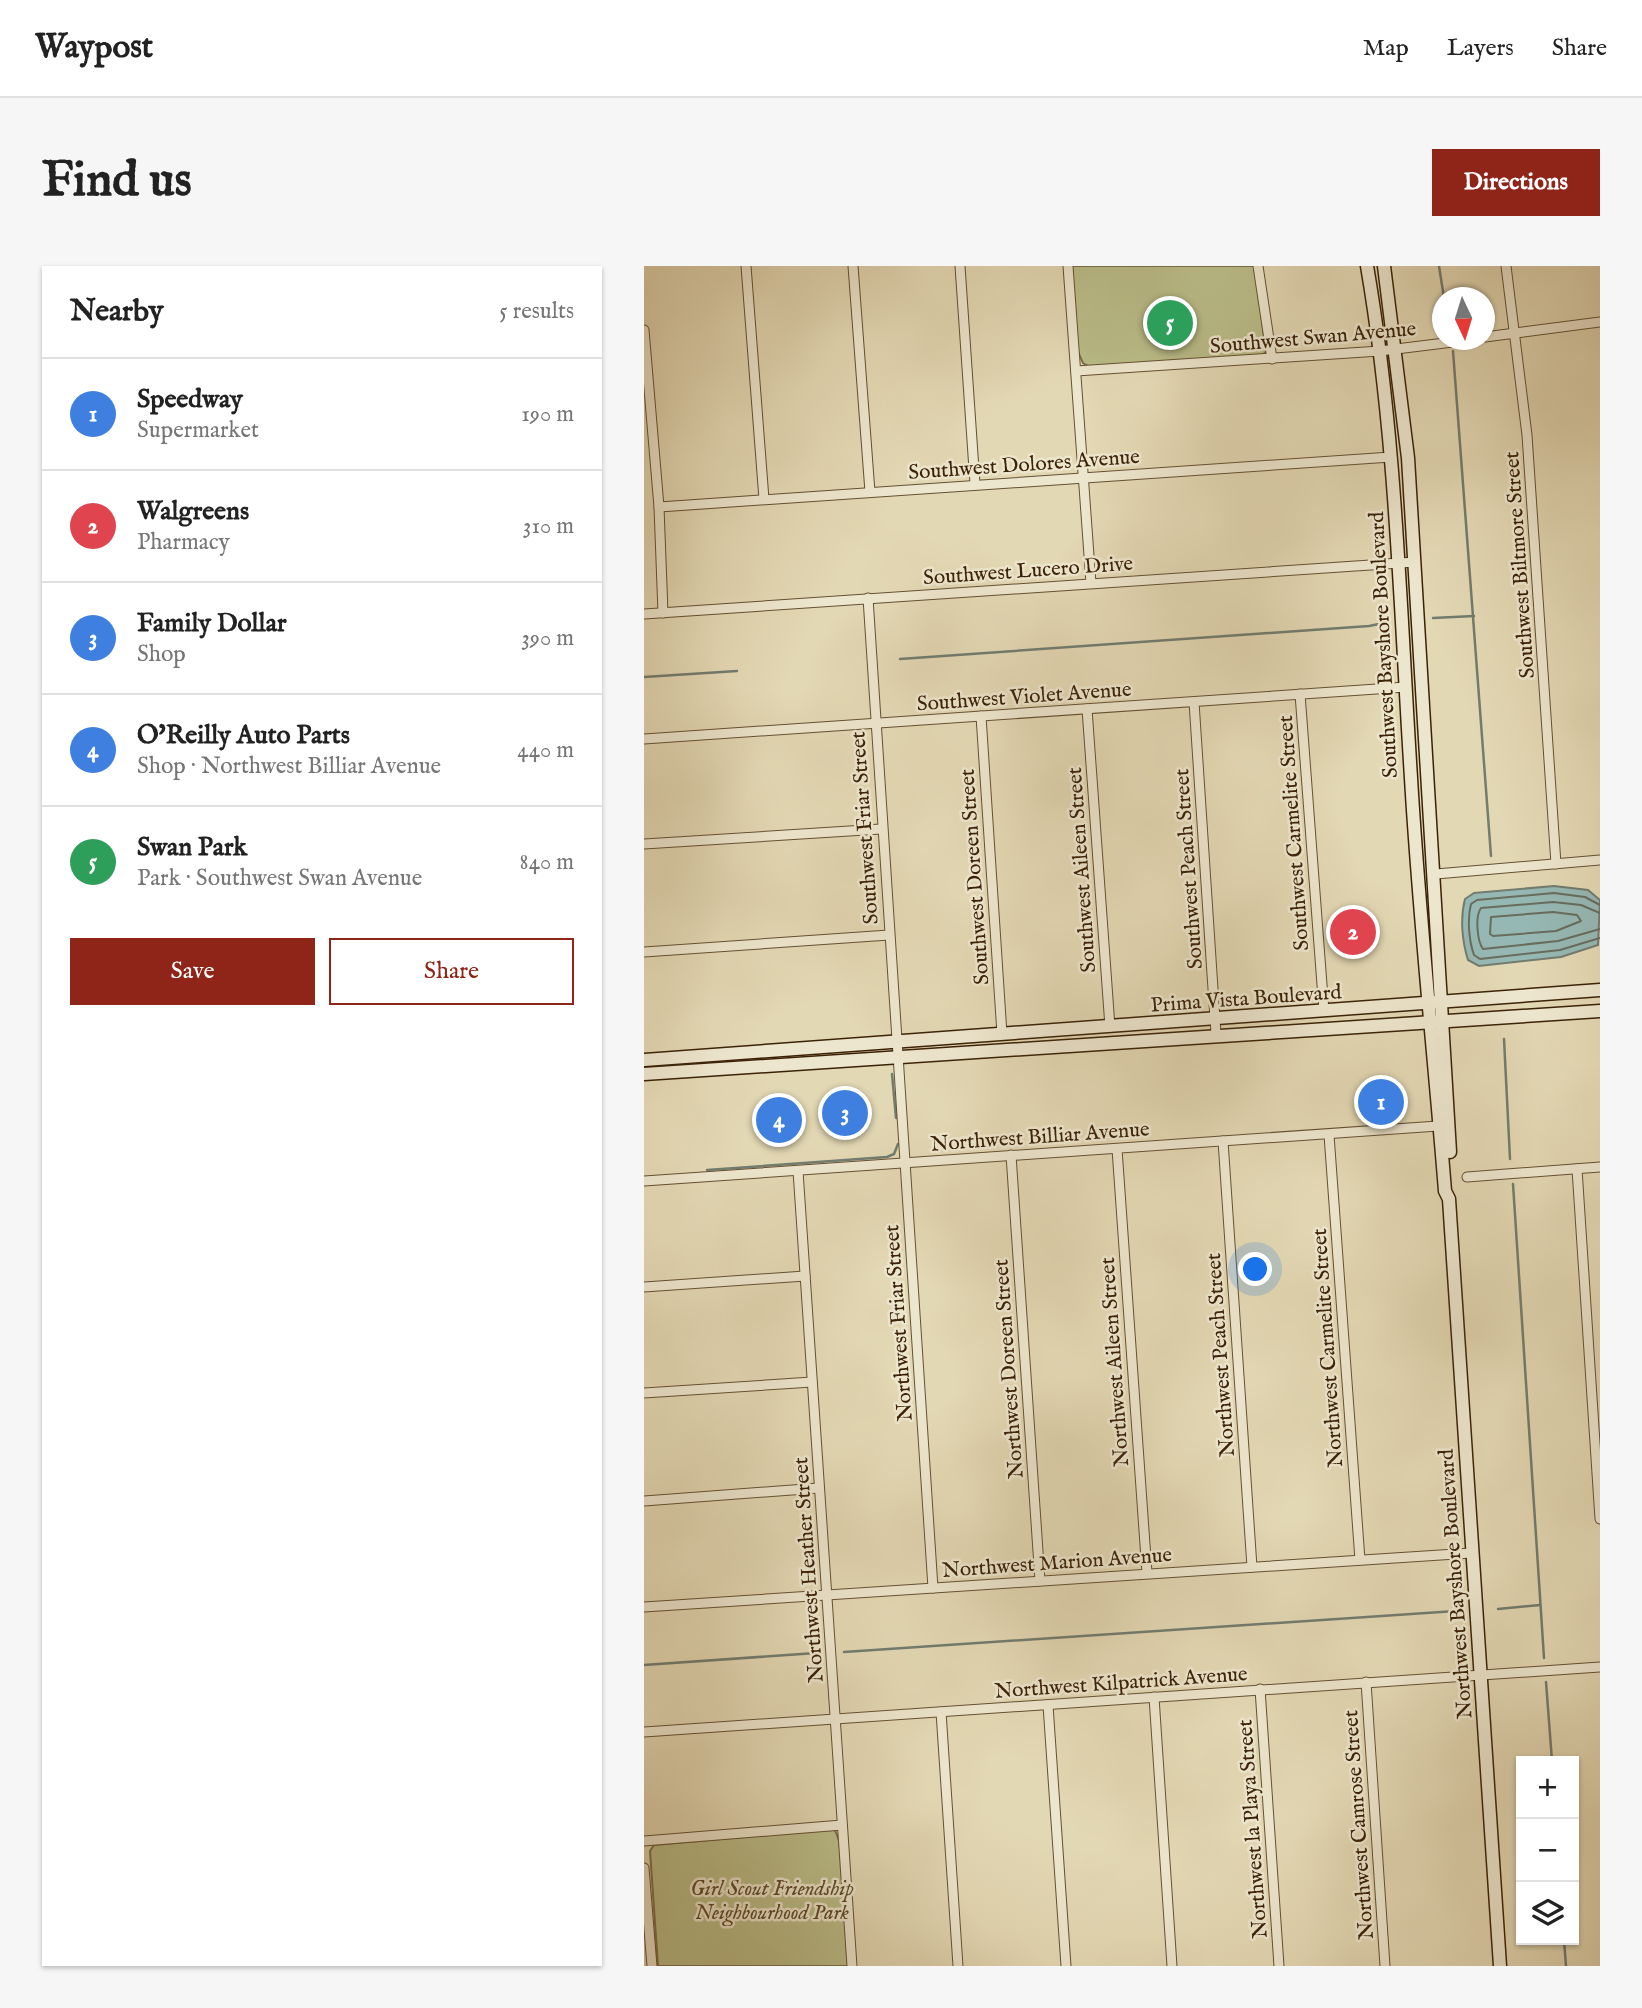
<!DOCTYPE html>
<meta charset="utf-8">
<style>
:root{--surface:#fff;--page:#f6f6f6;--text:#222;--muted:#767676;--line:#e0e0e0;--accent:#8f2418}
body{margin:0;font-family:"IM FELL English",serif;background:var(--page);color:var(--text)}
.controls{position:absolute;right:21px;bottom:21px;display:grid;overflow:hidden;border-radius:0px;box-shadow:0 2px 5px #0004}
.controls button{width:63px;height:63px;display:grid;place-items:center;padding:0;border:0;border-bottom:2px solid var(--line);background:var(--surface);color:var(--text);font:35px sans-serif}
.compass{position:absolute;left:788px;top:21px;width:63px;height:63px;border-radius:50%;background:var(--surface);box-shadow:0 2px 5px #0004;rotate:176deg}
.you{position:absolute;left:612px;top:1004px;width:24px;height:24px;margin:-18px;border:5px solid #fff;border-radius:50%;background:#1a73e8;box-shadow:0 0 0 10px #1a73e833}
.badge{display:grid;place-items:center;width:46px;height:46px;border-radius:50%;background:var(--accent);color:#fff;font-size:23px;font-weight:700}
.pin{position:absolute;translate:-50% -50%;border:4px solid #fff;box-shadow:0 2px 7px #0006}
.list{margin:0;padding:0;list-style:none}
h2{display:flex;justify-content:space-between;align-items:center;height:91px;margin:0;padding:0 28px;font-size:30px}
h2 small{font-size:23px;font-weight:400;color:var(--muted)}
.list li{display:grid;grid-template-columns:46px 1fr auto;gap:21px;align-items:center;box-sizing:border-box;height:112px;padding:0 28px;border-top:2px solid var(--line)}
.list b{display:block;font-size:26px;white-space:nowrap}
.list p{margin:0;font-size:23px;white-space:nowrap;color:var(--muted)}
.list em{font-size:23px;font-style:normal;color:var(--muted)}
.actions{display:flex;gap:14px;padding:21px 28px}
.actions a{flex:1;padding:16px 0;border:2px solid var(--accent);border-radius:0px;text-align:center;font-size:24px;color:var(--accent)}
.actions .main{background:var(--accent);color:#fff}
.icon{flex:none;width:38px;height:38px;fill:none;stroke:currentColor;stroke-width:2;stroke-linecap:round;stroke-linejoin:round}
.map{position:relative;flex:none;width:956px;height:1700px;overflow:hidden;border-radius:0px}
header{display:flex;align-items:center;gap:42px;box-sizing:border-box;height:98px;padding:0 35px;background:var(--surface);border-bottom:2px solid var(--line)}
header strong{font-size:33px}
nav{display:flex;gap:38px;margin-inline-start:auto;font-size:24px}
.intro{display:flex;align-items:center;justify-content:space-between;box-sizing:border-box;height:168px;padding:0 42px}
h1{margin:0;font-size:49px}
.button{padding:18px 32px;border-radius:0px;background:var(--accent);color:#fff;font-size:24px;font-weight:700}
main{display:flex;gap:42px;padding:0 42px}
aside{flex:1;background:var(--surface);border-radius:0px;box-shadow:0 2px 5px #0004}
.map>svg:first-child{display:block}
</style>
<header>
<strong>Waypost</strong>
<nav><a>Map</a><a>Layers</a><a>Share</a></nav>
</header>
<div class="intro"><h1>Find us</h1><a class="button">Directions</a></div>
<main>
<aside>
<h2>Nearby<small>5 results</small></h2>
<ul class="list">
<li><span class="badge" style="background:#3f7fe0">1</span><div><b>Speedway</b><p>Supermarket</p></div><em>190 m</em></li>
<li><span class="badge" style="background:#e0444e">2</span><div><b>Walgreens</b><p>Pharmacy</p></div><em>310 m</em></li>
<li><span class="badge" style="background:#3f7fe0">3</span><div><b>Family Dollar</b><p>Shop</p></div><em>390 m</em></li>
<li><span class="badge" style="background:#3f7fe0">4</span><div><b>O'Reilly Auto Parts</b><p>Shop · Northwest Billiar Avenue</p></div><em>440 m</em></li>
<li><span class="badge" style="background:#2e9e5b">5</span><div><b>Swan Park</b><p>Park · Southwest Swan Avenue</p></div><em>840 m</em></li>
</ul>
<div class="actions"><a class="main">Save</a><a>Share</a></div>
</aside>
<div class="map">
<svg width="956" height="1700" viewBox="0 0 956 1700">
<rect width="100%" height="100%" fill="#e3d8b4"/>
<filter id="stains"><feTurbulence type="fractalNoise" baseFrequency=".00286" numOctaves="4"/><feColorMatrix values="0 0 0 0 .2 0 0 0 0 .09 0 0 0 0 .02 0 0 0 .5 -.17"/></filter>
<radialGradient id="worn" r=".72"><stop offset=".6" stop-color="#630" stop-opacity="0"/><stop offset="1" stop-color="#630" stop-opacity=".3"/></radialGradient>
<g fill="#babd89" stroke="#7a7048" stroke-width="2">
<polygon points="428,0 611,0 622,86 618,89 446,101 439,97 434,86"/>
<path d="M190 1563C203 1581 203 1673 205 1700H14L6 1585 10 1579Z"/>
</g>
<path fill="#96b8b4" stroke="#727c6f" stroke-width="2" d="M910 620 944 624 956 634 954 679 917 691 835 700 824 694C818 675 816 652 821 633L830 627Z"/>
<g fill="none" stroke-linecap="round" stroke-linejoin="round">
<g stroke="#686d5e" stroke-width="2">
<path d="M956 639 941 631 910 627 833 634 827 638C823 653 825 675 830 689L836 693 916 684 956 672"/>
<polygon points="909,646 933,649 937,655 912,665 849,670 846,668 847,651"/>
<path d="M956 647 937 639 909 636 837 642C831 650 833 675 839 683L914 675 956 663"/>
</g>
<g stroke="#727c6f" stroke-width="2.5">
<polyline points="795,0 800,32"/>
<polyline points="809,85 847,590"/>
<polyline points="789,352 830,350"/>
<polyline points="256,393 725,360 745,356"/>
<polyline points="0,411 93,405"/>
<polyline points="860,773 866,893"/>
<polyline points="248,808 252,852"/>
<polyline points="63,904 243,891 250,888 254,878"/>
<polyline points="869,918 900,1392"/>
<polyline points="854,1343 896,1339"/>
<polyline points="200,1386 812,1345"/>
<polyline points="0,1399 172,1387"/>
<polyline points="902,1416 908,1495"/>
<polyline points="920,1674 922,1700"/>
</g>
<defs>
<g id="minor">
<polyline points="102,0 120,233"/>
<polyline points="209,0 226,226"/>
<polyline points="316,0 331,218"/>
<polyline points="424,0 447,317"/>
<polyline points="614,0 628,93"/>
<polyline points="862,0 883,169 912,598"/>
<polyline points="0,64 15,241 19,347"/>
<polyline points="841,71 956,56"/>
<polyline points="432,105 736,85 825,74"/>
<polyline points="15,241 747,191"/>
<polyline points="224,332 289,1322"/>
<polyline points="0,348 771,296"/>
<polyline points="656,428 680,745"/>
<polyline points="550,436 572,768"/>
<polyline points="443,443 466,761"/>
<polyline points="337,450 358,768"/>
<polyline points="0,473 762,421"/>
<polyline points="0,578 237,563"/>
<polyline points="792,608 956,594"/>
<polyline points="0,686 245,669"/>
<polyline points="685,869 716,1294"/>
<polyline points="579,875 608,1301"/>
<polyline points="473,883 503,1307"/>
<polyline points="367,889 396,1315"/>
<polyline points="933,903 956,1253"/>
<polyline points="154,905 208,1700"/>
<polyline points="823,911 956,901"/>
<polyline points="0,915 794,860"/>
<polyline points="0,1021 161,1010"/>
<polyline points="0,1127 168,1116"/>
<polyline points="0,1235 175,1222"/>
<polyline points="0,1341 827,1287"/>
<polyline points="722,1416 741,1700"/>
<polyline points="616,1423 635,1700"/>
<polyline points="510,1431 528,1700"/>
<polyline points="404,1439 422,1700"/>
<polyline points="297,1446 314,1700"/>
<polyline points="0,1466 956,1401"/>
<polyline points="0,1575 198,1559"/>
<polyline points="0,1602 8,1700"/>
</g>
<g id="secondary">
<path d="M723 0C752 169 756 341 767 512 775 650 790 787 801 925L805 933 856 1700"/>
<polyline points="740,0 764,192 806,886"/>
<polyline points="0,794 956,724"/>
<polyline points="0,808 956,745"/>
</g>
</defs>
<use href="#minor" stroke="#655032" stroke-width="11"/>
<use href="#secondary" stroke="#3b2207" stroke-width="15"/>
<use href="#minor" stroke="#ede6ce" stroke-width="9"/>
<use href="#secondary" stroke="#ede6ce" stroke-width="12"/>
</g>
<g text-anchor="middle" stroke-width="5" stroke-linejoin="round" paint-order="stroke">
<g font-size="21" fill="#3b2207" stroke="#ede6ce">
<text transform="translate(669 71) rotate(-5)" y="7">Southwest Swan Avenue</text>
<text transform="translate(380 198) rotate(-4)" y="7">Southwest Dolores Avenue</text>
<text transform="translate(875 299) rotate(-94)" y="7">Southwest Biltmore Street</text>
<text transform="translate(384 304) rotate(-4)" y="7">Southwest Lucero Drive</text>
<text transform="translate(739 379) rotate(-93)" y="7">Southwest Bayshore Boulevard</text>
<text transform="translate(380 430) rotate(-4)" y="7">Southwest Violet Avenue</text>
<text transform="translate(220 562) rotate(-94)" y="7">Southwest Friar Street</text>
<text transform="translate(649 567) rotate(-94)" y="7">Southwest Carmelite Street</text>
<text transform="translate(544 603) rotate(-94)" y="7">Southwest Peach Street</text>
<text transform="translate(437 604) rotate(-94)" y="7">Southwest Aileen Street</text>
<text transform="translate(330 611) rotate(-94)" y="7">Southwest Doreen Street</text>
<text transform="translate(602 732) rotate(-4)" y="7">Prima Vista Boulevard</text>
<text transform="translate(396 870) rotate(-4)" y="7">Northwest Billiar Avenue</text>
<text transform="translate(254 1057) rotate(-94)" y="7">Northwest Friar Street</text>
<text transform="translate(683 1082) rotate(-94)" y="7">Northwest Carmelite Street</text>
<text transform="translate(576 1089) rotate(-94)" y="7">Northwest Peach Street</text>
<text transform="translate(470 1096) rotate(-94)" y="7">Northwest Aileen Street</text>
<text transform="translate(364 1103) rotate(-94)" y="7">Northwest Doreen Street</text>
<text transform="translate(413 1296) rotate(-4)" y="7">Northwest Marion Avenue</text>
<text transform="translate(164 1304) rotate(-94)" y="7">Northwest Heather Street</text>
<text transform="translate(811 1318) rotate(-94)" y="7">Northwest Bayshore Boulevard</text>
<text transform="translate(477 1416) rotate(-4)" y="7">Northwest Kilpatrick Avenue</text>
<text transform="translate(714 1559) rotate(-94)" y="7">Northwest Camrose Street</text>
<text transform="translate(608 1563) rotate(-94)" y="7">Northwest la Playa Street</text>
</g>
<g font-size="21" font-style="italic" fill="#5b4928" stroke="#ede6ce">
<text x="128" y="1629">Girl Scout Friendship<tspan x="128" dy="24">Neighbourhood Park</tspan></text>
</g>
</g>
<rect width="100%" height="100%" filter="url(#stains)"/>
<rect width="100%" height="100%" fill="url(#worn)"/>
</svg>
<div class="controls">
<button>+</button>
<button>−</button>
<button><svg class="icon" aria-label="layers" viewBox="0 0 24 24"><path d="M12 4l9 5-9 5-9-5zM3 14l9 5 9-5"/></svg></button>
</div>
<svg class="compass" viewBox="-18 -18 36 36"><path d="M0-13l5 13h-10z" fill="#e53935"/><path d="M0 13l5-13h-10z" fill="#767676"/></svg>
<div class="you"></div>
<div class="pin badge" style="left:737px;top:836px;background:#3f7fe0">1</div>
<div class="pin badge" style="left:709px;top:666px;background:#e0444e">2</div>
<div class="pin badge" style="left:201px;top:847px;background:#3f7fe0">3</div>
<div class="pin badge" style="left:135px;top:854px;background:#3f7fe0">4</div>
<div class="pin badge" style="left:526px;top:57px;background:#2e9e5b">5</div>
</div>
</main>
